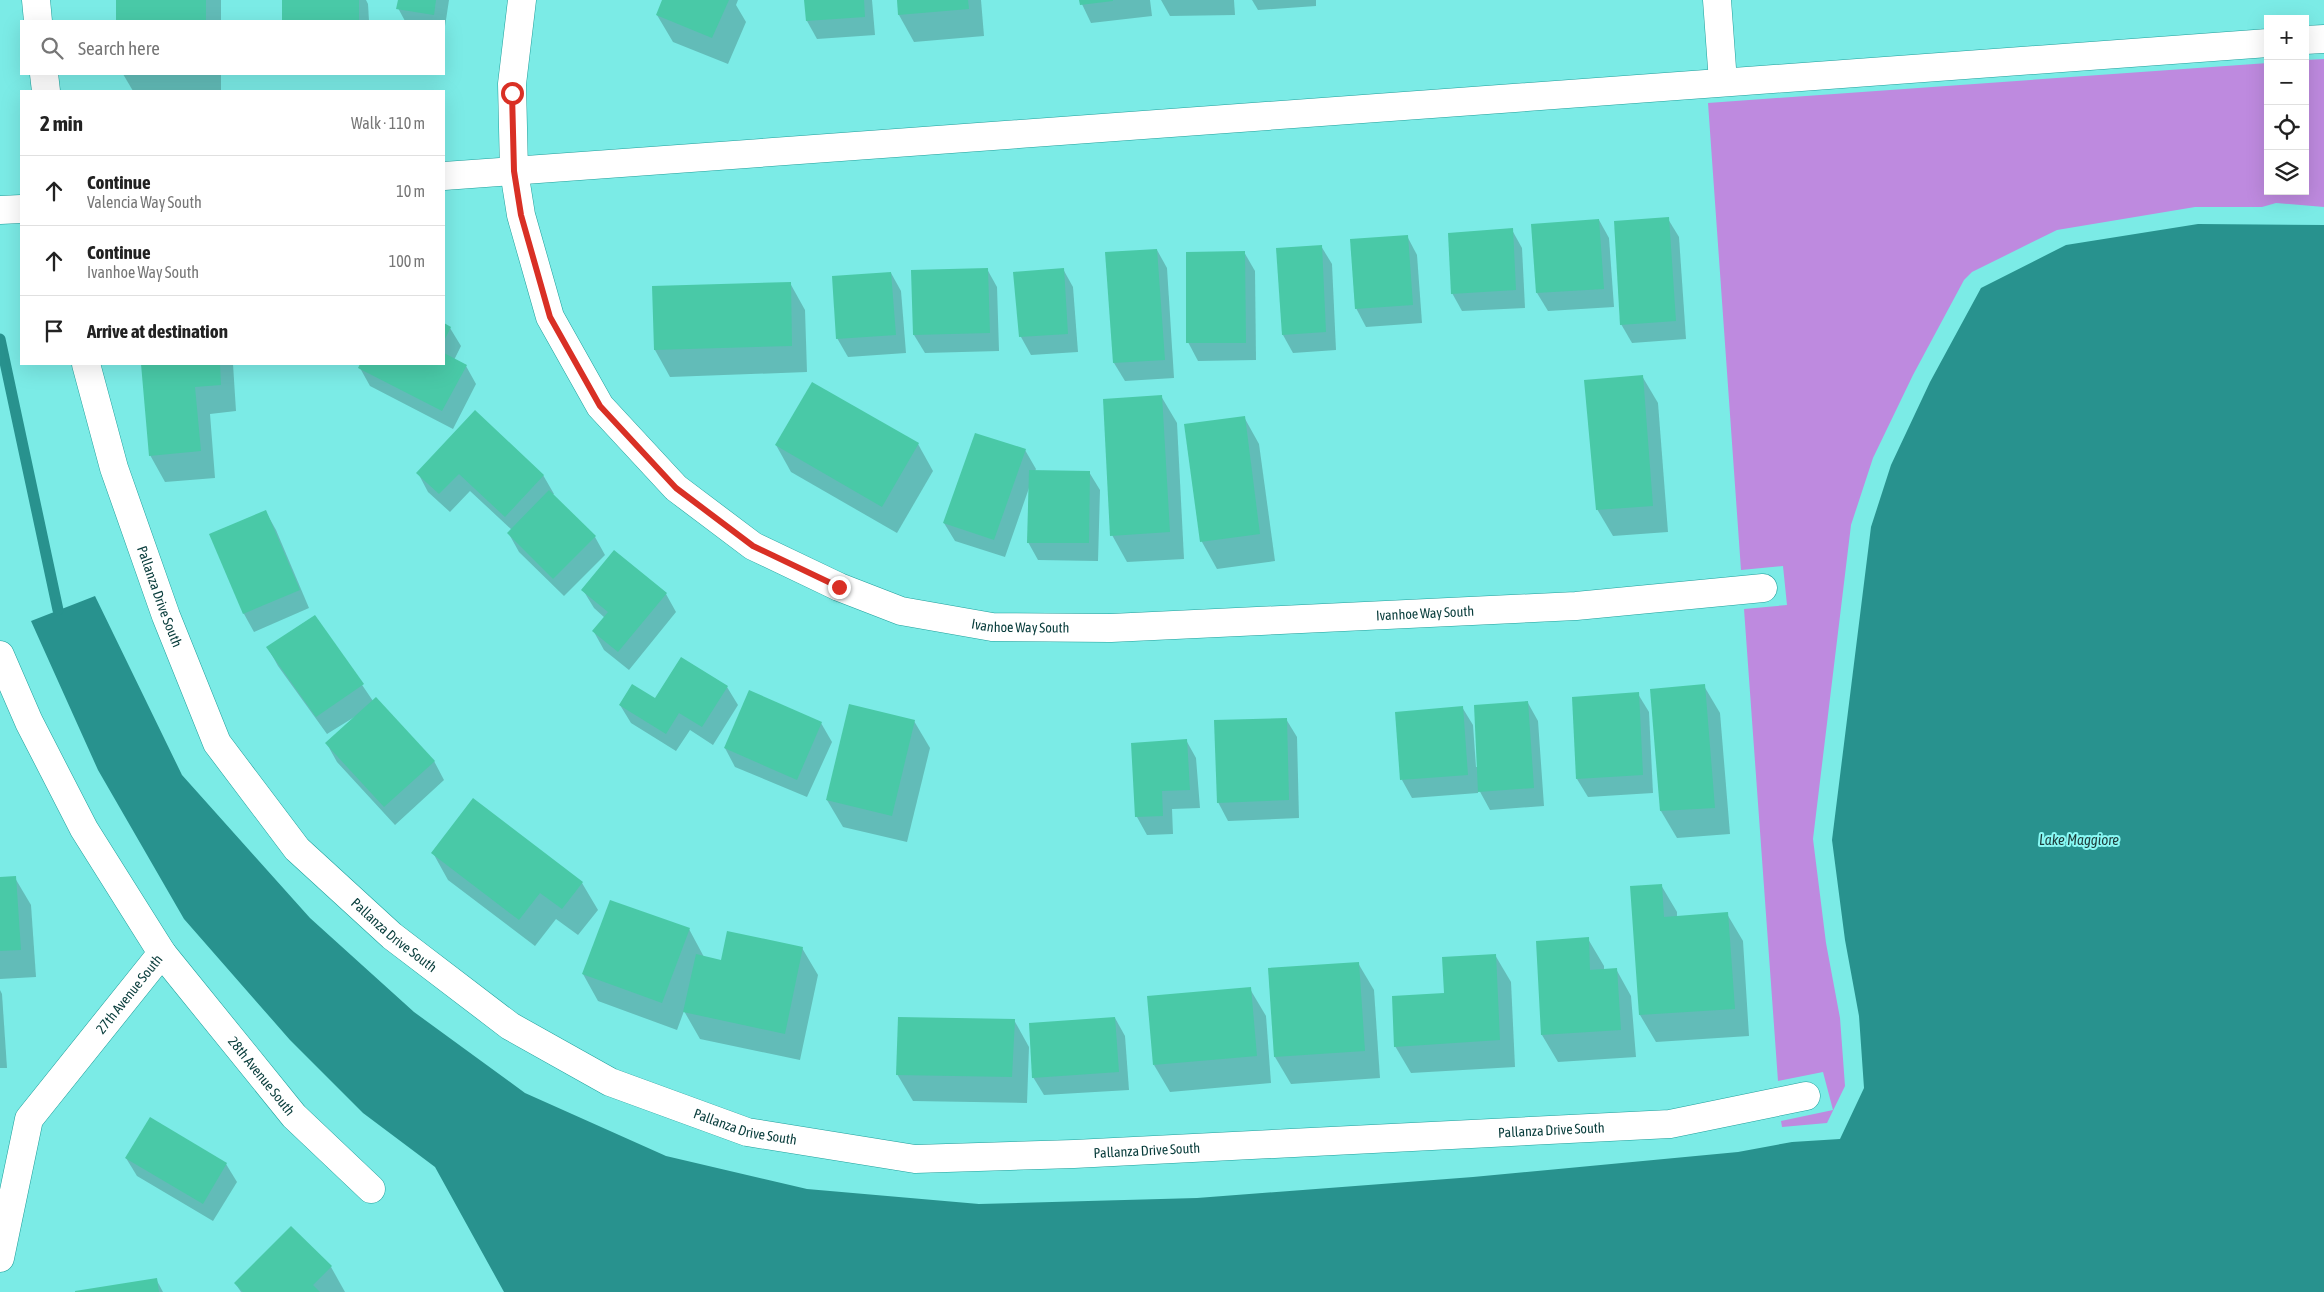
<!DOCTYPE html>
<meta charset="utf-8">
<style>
:root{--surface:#fff;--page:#f2f2f2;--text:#222;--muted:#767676;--line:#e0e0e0}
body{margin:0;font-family:"Asap Condensed",sans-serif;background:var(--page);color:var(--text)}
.controls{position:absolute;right:15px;top:15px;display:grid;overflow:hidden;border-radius:0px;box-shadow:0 5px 20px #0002}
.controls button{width:45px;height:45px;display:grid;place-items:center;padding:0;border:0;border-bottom:1px solid var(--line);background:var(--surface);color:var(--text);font:25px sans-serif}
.stop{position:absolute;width:15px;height:15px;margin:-11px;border:4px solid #d93025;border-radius:50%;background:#fff}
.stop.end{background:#d93025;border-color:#fff;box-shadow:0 1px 5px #0008}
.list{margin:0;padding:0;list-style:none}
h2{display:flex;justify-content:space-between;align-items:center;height:65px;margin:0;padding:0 20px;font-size:21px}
h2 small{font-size:16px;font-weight:400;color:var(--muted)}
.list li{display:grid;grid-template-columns:32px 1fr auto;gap:15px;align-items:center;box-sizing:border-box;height:70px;padding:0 20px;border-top:1px solid var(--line)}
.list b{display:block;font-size:19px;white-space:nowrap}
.list p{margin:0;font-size:16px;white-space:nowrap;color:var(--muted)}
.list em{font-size:16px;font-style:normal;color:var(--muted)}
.icon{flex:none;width:28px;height:28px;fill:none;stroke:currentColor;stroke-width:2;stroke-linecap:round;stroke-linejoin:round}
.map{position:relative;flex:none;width:2324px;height:1292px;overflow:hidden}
.search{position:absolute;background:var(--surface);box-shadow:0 5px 20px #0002;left:20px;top:20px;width:425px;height:55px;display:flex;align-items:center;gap:12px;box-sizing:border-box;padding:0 18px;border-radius:0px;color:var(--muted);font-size:19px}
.panel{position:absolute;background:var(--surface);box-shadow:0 5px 20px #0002;left:20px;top:90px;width:425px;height:275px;border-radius:0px}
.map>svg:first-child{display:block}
</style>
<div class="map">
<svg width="2324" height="1292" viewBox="0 0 2324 1292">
<rect width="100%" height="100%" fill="#7bebe6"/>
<polygon fill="#be8adf" points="2324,59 2324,207 2276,203 2262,207 2195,207 2057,230 1972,272 1964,280 1913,375 1873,458 1851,525 1813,839 1826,943 1840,1018 1845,1086 1827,1123 1782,1127 1781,1121 1833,1110 1823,1072 1778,1081 1744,609 1787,605 1783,566 1741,570 1708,103 2268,63 2268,191 2305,191 2305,60"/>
<polygon fill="#28928e" points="2198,224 2324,225 2324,1292 504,1292 435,1167 363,1113 290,1040 184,919 98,770 31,621 95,596 182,775 310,918 414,1012 525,1093 666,1156 807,1189 979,1204 1197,1198 1473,1177 1738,1152 1792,1142 1840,1139 1864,1088 1859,1016 1845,940 1832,840 1871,527 1891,465 1930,382 1981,288 2066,245"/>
<g fill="#0003">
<rect x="117" y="0" width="104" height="21"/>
<polygon points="283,0 366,0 368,4 369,21 283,21"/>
<polygon points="399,0 449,0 444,33 444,21 405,21 398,8"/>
<polygon points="663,0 738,0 736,5 746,22 728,64 673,42 657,15"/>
<polygon points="805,0 872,0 875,35 817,39 807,21"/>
<polygon points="898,0 981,0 984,36 914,42 899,15"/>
<polygon points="1080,0 1150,0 1152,16 1091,23"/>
<polygon points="1161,0 1234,0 1235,15 1170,16"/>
<polygon points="1252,0 1316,0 1316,6 1258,10"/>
<polygon points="123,74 221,74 221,90 133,91"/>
<polygon points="294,74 342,74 295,75"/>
<polygon points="1668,219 1679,237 1686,339 1632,343 1621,324"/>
<polygon points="1599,220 1609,238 1614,307 1548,311 1537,293"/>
<polygon points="1512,230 1522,248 1525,308 1462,311 1452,293"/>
<polygon points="1407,236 1417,255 1422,323 1366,327 1356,308"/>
<polygon points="1321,246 1332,264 1336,350 1293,353 1283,335"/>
<polygon points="1157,250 1167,268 1174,378 1125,381 1114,363"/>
<polygon points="1244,252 1255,271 1256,360 1198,361 1188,342"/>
<polygon points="987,269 997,287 999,351 925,353 914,335"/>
<polygon points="1063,269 1073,287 1078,352 1031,355 1021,337 1015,273"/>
<polygon points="891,273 901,291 906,353 848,357 837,338"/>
<polygon points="790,283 805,310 807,372 670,377 655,350 654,287"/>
<polygon points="444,325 450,328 461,346 454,360 466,366 476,384 453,429 370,386 360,368 362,364 444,364"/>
<polygon points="142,364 233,364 236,411 210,414 215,478 165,482 150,455"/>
<polygon points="1642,376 1658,403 1668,532 1613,536 1597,509"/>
<polygon points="1161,396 1177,423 1184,559 1127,562 1112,535"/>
<polygon points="475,412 543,475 554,494 552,495 595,537 605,555 564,596 519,552 509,534 512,530 470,491 450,512 428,492 418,473"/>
<polygon points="1244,417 1259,444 1275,561 1217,569 1202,542 1186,425"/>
<polygon points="918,444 933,471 897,533 791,472 776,445"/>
<polygon points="1025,450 1036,469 1035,471 1089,472 1100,490 1098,561 1038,560 1028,542 1029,488 1005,557 955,541 944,523"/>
<polygon points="266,512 276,530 309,608 254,632 244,614 211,535"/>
<polygon points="583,590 666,594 676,612 629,670 604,650 594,632 605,618 594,608"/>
<polygon points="315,616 373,701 434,761 444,780 395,825 337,762 327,744 356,716 327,734 278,666 268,648"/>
<polygon points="1704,686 1720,713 1730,834 1677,838 1661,811 1652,691"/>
<polygon points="727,687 738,705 713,745 690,730 676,751 631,723 620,705"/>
<polygon points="750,692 821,723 832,742 807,797 735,767 725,748"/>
<polygon points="1638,694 1649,712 1653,793 1588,797 1577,779"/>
<polygon points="1528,703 1538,721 1544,806 1490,810 1478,788 1478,793 1412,798 1402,780 1462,707 1473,725 1476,767 1478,767"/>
<polygon points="1286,719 1297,737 1299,818 1228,821 1218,802"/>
<polygon points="914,721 930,748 907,842 843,827 827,800"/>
<polygon points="1186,740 1196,758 1200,808 1172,809 1173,834 1147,835 1137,817 1133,744"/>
<polygon points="474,800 582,883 598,910 578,935 556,919 535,946 448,880 433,853"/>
<polygon points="0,878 15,878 31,905 36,977 0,979"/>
<polygon points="1661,885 1677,912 1677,917 1727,914 1743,941 1749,1036 1656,1042 1640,1015"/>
<polygon points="689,929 704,957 722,961 802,948 818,975 800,1060 700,1039 684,1011 677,1030 598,1001 583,974"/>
<polygon points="1588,939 1604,966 1604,970 1616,969 1631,996 1636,1057 1558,1062 1542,1035"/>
<polygon points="1495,955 1511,982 1515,1067 1411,1073 1395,1046 1445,994"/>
<polygon points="1358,963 1374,990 1380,1078 1291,1084 1275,1057"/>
<polygon points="1250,989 1266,1016 1271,1083 1170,1092 1154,1065"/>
<polygon points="0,990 2,994 7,1068 0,1068"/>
<polygon points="1115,1018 1125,1036 1129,1090 1044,1095 1033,1077"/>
<polygon points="1014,1020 1029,1047 1027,1103 913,1101 897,1074"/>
<polygon points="126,1158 226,1164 237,1182 213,1221 137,1176"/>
<polygon points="331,1267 345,1292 241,1292 235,1283"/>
<polygon points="156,1279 163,1292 76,1292"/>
</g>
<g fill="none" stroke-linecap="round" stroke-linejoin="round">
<polyline stroke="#28928e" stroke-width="11" points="0,339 58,610"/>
</g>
<g fill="#49c9a7">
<rect x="116" y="0" width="90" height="21"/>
<rect x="282" y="0" width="77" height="21"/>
<polygon points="398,0 436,0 434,15 396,9"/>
<polygon points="662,0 729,0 712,38 656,15"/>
<polygon points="804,0 864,0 865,17 806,21"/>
<polygon points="897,0 968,0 969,9 898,15"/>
<polygon points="1079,0 1113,0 1113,1 1080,5"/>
<polygon points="1669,217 1676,321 1620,325 1614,221"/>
<polygon points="1599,219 1604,289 1536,293 1531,224"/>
<polygon points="1513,228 1516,290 1451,294 1448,233"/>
<polygon points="1408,235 1413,305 1355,309 1350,239"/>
<polygon points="1322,245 1326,332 1282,335 1276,248"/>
<polygon points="1157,249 1165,360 1113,363 1105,252"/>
<polygon points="1245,251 1246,343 1186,343 1186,252"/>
<polygon points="988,268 990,333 913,335 911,270"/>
<polygon points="1064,268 1068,334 1019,337 1013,272"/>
<polygon points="891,272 896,335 836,339 832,276"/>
<polygon points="791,282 792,346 654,350 652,286"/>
<polygon points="444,323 451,327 444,341"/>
<polygon points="444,353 467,365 442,411 358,368 360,364 444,364"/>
<polygon points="141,364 220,364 221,385 195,387 201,451 149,456"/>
<polygon points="1643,375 1653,506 1596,510 1584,380"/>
<polygon points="812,382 919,443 882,507 775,445"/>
<polygon points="1162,395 1170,532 1110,536 1103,399"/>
<polygon points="475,410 544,475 505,517 459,474 439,494 416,473"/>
<polygon points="1245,416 1260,534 1200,542 1184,424"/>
<polygon points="975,433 1026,449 994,540 943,523"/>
<polygon points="1029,470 1090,471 1089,543 1027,543"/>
<polygon points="549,490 596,536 553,579 507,533"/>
<polygon points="266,510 300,590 243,614 209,534"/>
<polygon points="614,550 667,593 618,652 592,631 608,612 581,590"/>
<polygon points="315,615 364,684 316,717 266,647"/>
<polygon points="681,657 728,686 702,727 679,713 666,734 619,705 632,684 655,698"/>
<polygon points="1705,684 1715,808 1660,811 1650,689"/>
<polygon points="749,690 822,722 797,780 724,748"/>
<polygon points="1639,692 1643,775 1576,779 1572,697"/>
<polygon points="376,697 435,761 384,807 325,743"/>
<polygon points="1528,701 1534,788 1478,792 1474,705"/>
<polygon points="849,704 915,720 892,816 826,800"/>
<polygon points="1463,706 1468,775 1400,780 1395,712"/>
<polygon points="1287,718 1289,800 1217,803 1214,720"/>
<polygon points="1187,739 1190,790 1162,791 1163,816 1135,817 1131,743"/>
<polygon points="473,798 583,882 562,909 540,893 519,920 431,853"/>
<polygon points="16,876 21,950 0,951 0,877"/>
<polygon points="1662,884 1664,917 1728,912 1735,1009 1639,1015 1630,886"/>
<polygon points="610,900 690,928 662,1003 582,974"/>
<polygon points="727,931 803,947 785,1034 683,1012 696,954 721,960"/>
<polygon points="1589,937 1590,970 1617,968 1621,1030 1541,1035 1536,941"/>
<polygon points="1496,954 1500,1040 1394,1047 1392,996 1444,993 1442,957"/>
<polygon points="1359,962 1365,1051 1274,1057 1268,968"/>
<polygon points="1251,987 1257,1056 1153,1065 1147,996"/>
<polygon points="898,1017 1015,1019 1012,1077 896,1075"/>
<polygon points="1115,1017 1119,1072 1032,1078 1029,1023"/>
<polygon points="150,1117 227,1163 203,1204 125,1158"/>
<polygon points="291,1226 332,1266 313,1285 320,1292 243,1292 234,1283"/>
<polygon points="157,1278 159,1292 75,1292 75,1291"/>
</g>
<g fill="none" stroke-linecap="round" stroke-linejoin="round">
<defs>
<g id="street">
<polyline points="36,0 38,21"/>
<path id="s1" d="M522 0 512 84 514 171 521 215 550 317 600 406 676 488 753 546 839 587 901 611 992 627 1111 628 1576 606 1763 588"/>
<polyline points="1717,0 1723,82"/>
<polyline points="44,74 46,91"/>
<path id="s2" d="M86 364 114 468 166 616 217 743 297 849 392 936 510 1026 610 1082 747 1132 915 1159 1074 1154 1670 1124 1806 1096"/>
<path id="s3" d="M0 655 29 722 84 829 162 953 294 1116 371 1189"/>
<path id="s4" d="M0 1258 29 1119 162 953"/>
</g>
<g id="secondary">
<polyline points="2305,40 2324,39"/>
<polyline points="444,176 2268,43"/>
<polyline points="0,210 21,209"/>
</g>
</defs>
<use href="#street" stroke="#1f9f9b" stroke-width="29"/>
<use href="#secondary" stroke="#1f9f9b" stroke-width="29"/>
<use href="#street" stroke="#fff" stroke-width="28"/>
<use href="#secondary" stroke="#fff" stroke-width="28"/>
</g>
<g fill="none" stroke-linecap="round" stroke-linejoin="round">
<polyline stroke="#d93025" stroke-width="6" points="512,93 514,171 521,215 550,317 600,406 676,488 753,546 839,587"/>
</g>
<g text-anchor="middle" stroke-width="4" stroke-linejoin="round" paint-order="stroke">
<g font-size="14" fill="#083c3b" stroke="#89f9f4">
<text dy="5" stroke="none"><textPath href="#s2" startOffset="244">Pallanza Drive South</textPath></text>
<text dy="5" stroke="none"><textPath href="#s1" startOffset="1320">Ivanhoe Way South</textPath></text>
<text dy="5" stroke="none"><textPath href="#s1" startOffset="915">Ivanhoe Way South</textPath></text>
<text dy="5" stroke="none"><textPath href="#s2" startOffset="664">Pallanza Drive South</textPath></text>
<text dy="5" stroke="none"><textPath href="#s4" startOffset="302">27th Avenue South</textPath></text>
<text dy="5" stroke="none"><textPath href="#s3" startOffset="498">28th Avenue South</textPath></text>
<text dy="5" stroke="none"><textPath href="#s2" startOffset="1069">Pallanza Drive South</textPath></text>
<text dy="5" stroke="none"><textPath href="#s2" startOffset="1879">Pallanza Drive South</textPath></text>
<text dy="5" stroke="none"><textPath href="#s2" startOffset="1474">Pallanza Drive South</textPath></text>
</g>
<g font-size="15" font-style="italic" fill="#1e3d3b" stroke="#89f9f4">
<text x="2079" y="845">Lake Maggiore</text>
</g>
</g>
</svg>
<div class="controls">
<button>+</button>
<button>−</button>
<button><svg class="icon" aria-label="locate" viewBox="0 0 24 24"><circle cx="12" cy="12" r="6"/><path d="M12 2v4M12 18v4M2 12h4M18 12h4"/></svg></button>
<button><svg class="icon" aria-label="layers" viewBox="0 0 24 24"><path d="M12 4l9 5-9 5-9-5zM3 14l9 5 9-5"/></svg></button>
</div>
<div class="stop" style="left:512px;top:93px"></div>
<div class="stop end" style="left:839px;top:587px"></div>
<div class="search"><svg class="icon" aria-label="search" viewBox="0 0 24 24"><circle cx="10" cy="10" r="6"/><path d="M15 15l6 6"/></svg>Search here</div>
<section class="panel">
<h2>2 min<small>Walk · 110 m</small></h2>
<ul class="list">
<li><svg class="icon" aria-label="ahead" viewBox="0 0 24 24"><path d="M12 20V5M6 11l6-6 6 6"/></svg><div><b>Continue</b><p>Valencia Way South</p></div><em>10 m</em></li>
<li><svg class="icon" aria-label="ahead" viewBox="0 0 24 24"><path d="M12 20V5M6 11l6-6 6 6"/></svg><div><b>Continue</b><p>Ivanhoe Way South</p></div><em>100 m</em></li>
<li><svg class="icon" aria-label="arrive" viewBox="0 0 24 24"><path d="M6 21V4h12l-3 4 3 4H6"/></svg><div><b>Arrive at destination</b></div></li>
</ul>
</section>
</div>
